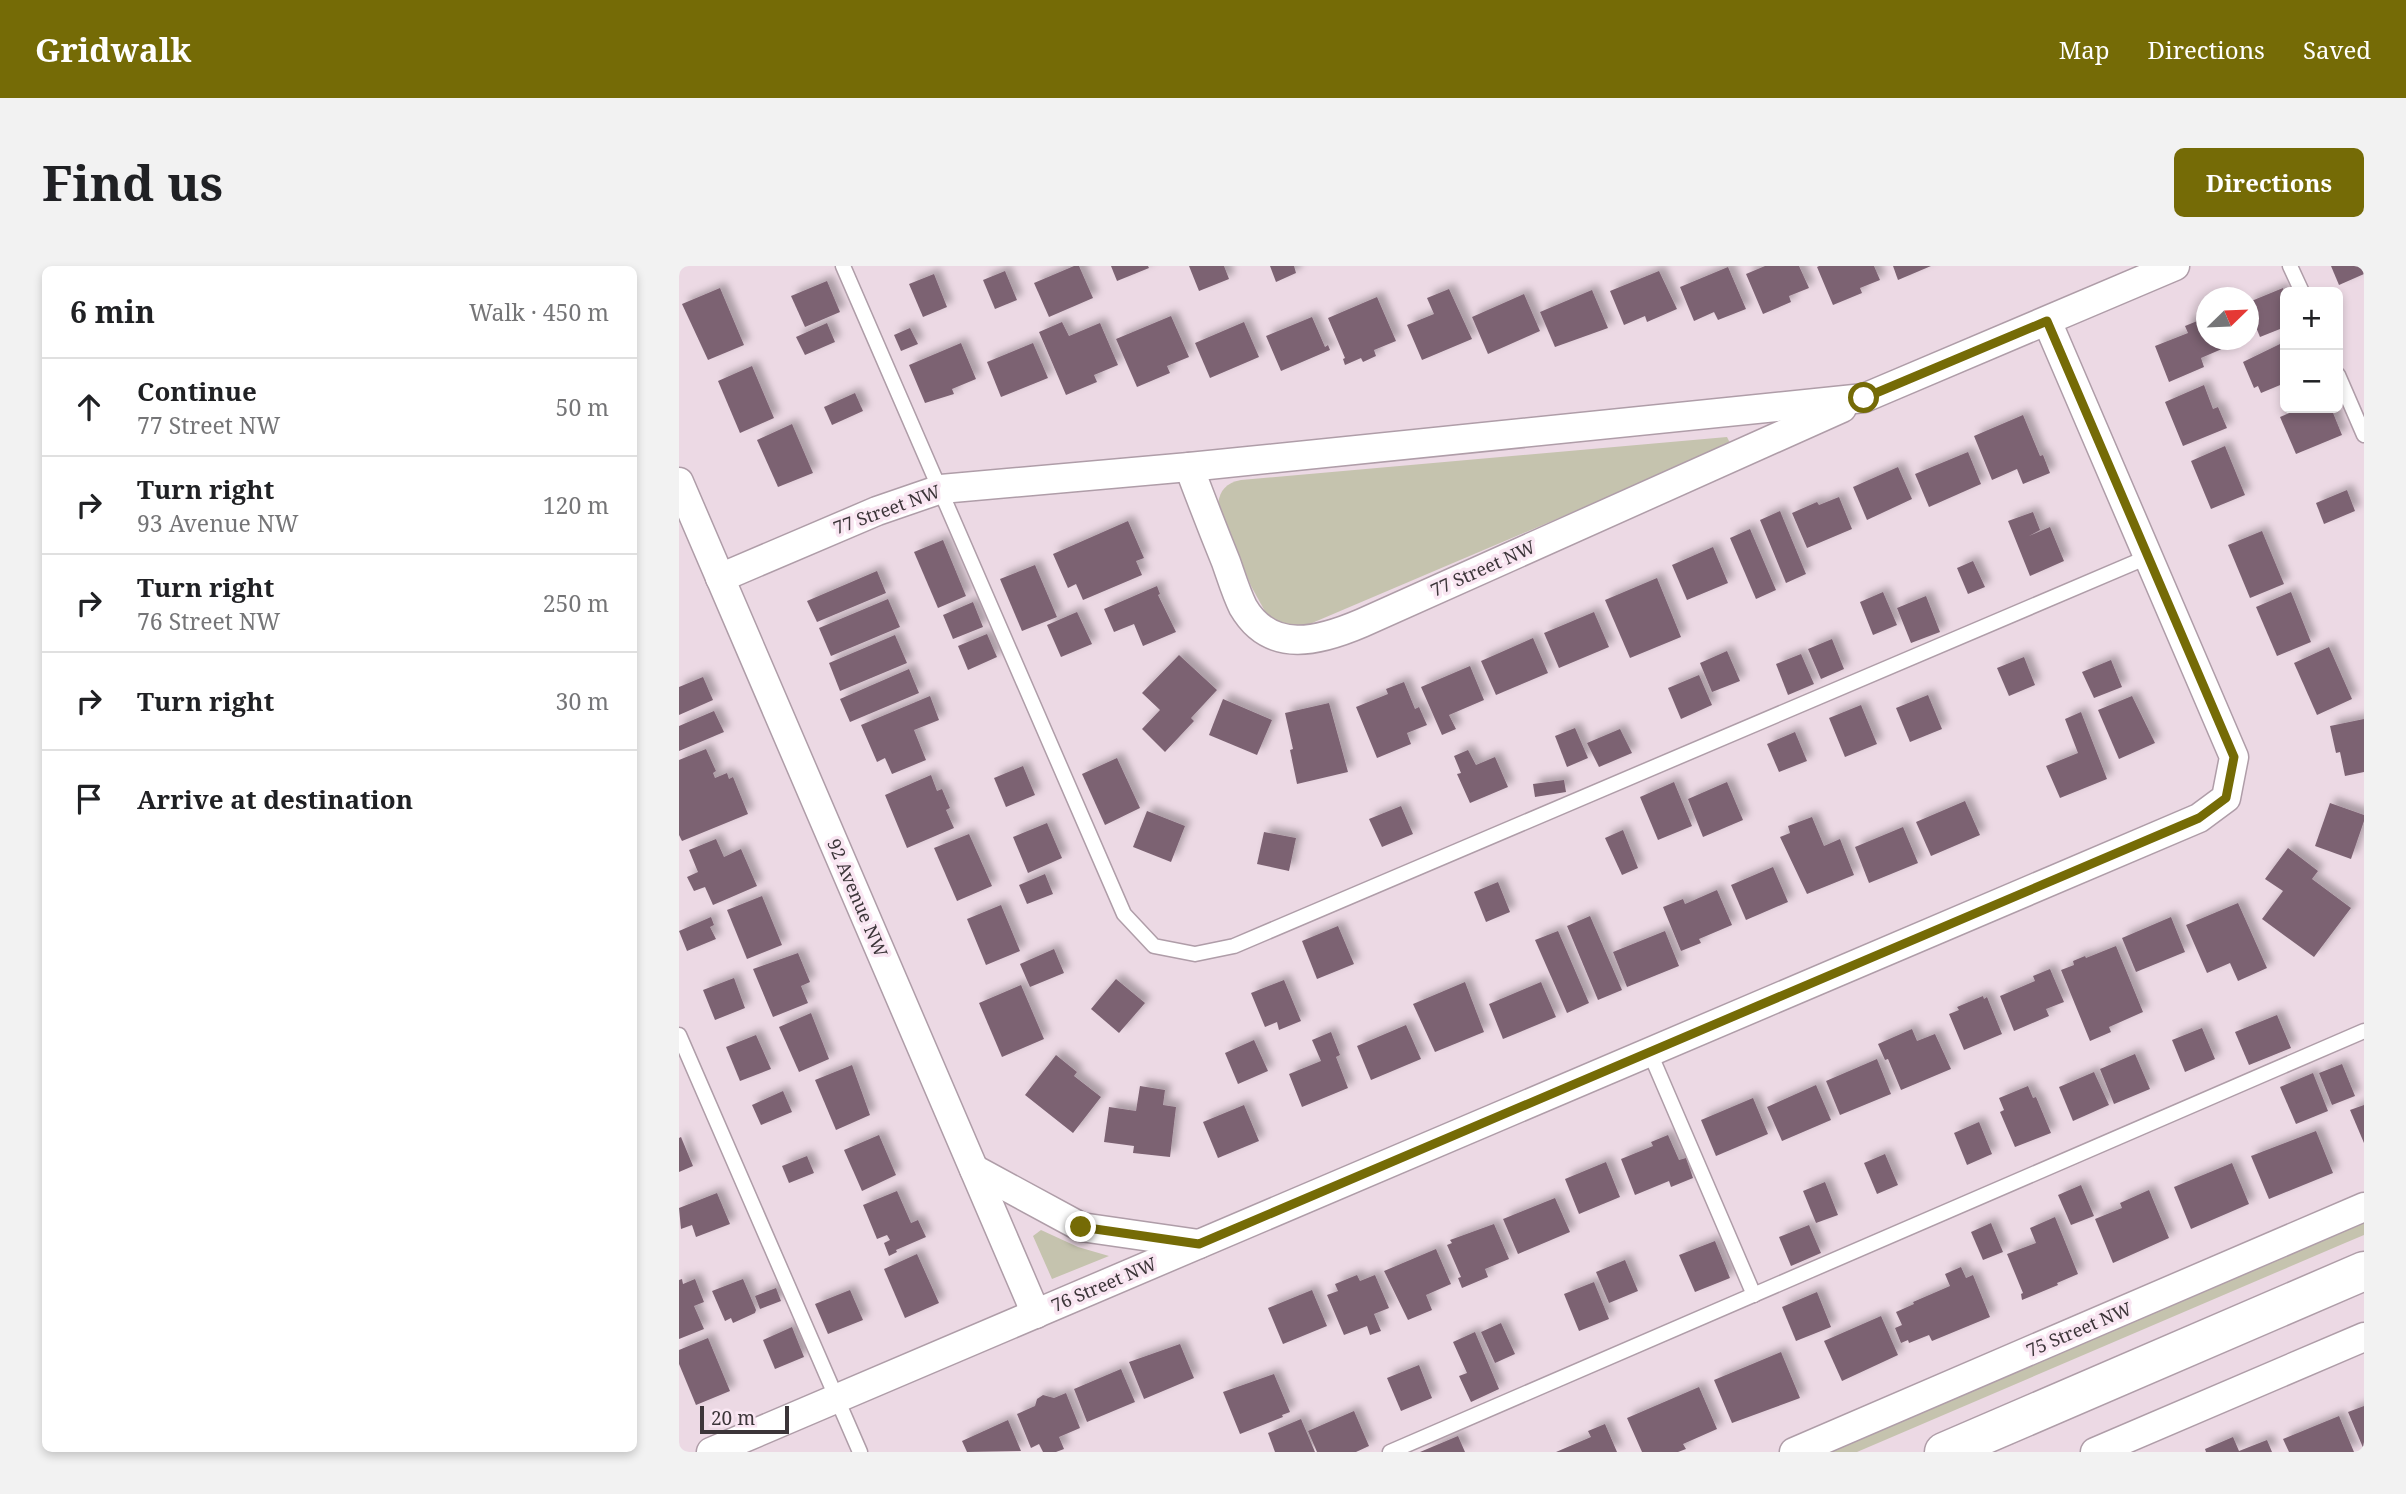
<!DOCTYPE html>
<meta charset="utf-8">
<style>
:root{--surface:#fff;--page:#f2f2f2;--text:#202124;--muted:#757577;--line:#e0e0e0;--accent:#756b06}
body{margin:0;font-family:"Noto Serif",serif;background:var(--page);color:var(--text)}
.controls{position:absolute;right:21px;top:21px;display:grid;overflow:hidden;border-radius:10px;box-shadow:0 4px 10px #0003}
.controls button{width:63px;height:63px;display:grid;place-items:center;padding:0;border:0;border-bottom:2px solid var(--line);background:var(--surface);color:var(--text);font:35px sans-serif}
.compass{position:absolute;left:1517px;top:21px;width:63px;height:63px;border-radius:50%;background:var(--surface);box-shadow:0 4px 10px #0003;rotate:67deg}
.scale{position:absolute;left:21px;bottom:18px;width:89px;box-sizing:border-box;padding-left:7px;border:4px solid #3c3539;border-top:0;font-size:19px;line-height:24px;white-space:nowrap;color:#3c3539;-webkit-text-stroke:5px #f9e6f2;paint-order:stroke}
.stop{position:absolute;width:21px;height:21px;margin:-16px;border:5px solid #756b06;border-radius:50%;background:#fff}
.stop.end{background:#756b06;border-color:#fff;box-shadow:0 2px 7px #0008}
.list{margin:0;padding:0;list-style:none}
h2{display:flex;justify-content:space-between;align-items:center;height:91px;margin:0;padding:0 28px;font-size:30px}
h2 small{font-size:23px;font-weight:400;color:var(--muted)}
.list li{display:grid;grid-template-columns:46px 1fr auto;gap:21px;align-items:center;box-sizing:border-box;height:98px;padding:0 28px;border-top:2px solid var(--line)}
.list b{display:block;font-size:26px;white-space:nowrap}
.list p{margin:0;font-size:23px;white-space:nowrap;color:var(--muted)}
.list em{font-size:23px;font-style:normal;color:var(--muted)}
.icon{flex:none;width:38px;height:38px;fill:none;stroke:currentColor;stroke-width:2;stroke-linecap:round;stroke-linejoin:round}
.map{position:relative;flex:none;width:1685px;height:1186px;overflow:hidden;border-radius:10px}
header{display:flex;align-items:center;gap:42px;box-sizing:border-box;height:98px;padding:0 35px;background:var(--accent);color:#fff}
header strong{font-size:33px}
nav{display:flex;gap:38px;margin-inline-start:auto;font-size:24px}
.intro{display:flex;align-items:center;justify-content:space-between;box-sizing:border-box;height:168px;padding:0 42px}
h1{margin:0;font-size:49px}
.button{padding:18px 32px;border-radius:10px;background:var(--accent);color:#fff;font-size:24px;font-weight:700}
main{display:flex;gap:42px;padding:0 42px}
aside{flex:1;background:var(--surface);border-radius:10px;box-shadow:0 4px 10px #0003}
.map>svg:first-child{display:block}
</style>
<header>
<strong>Gridwalk</strong>
<nav><a>Map</a><a>Directions</a><a>Saved</a></nav>
</header>
<div class="intro"><h1>Find us</h1><a class="button">Directions</a></div>
<main>
<aside>
<h2>6 min<small>Walk · 450 m</small></h2>
<ul class="list">
<li><svg class="icon" aria-label="ahead" viewBox="0 0 24 24"><path d="M12 20V5M6 11l6-6 6 6"/></svg><div><b>Continue</b><p>77 Street NW</p></div><em>50 m</em></li>
<li><svg class="icon" aria-label="right" viewBox="0 0 24 24"><path d="M7 20v-9h11M14 6l5 5-5 5"/></svg><div><b>Turn right</b><p>93 Avenue NW</p></div><em>120 m</em></li>
<li><svg class="icon" aria-label="right" viewBox="0 0 24 24"><path d="M7 20v-9h11M14 6l5 5-5 5"/></svg><div><b>Turn right</b><p>76 Street NW</p></div><em>250 m</em></li>
<li><svg class="icon" aria-label="right" viewBox="0 0 24 24"><path d="M7 20v-9h11M14 6l5 5-5 5"/></svg><div><b>Turn right</b></div><em>30 m</em></li>
<li><svg class="icon" aria-label="arrive" viewBox="0 0 24 24"><path d="M6 21V4h12l-3 4 3 4H6"/></svg><div><b>Arrive at destination</b></div></li>
</ul>
</aside>
<div class="map">
<svg width="1685" height="1186" viewBox="0 0 1685 1186">
<defs>
<filter id="shadow"><feDropShadow dx="6" dy="-6" stdDeviation="3.5" flood-color="#0004"/></filter>
</defs>
<rect width="100%" height="100%" fill="#ecd9e4"/>
<g fill="#c5c3ae">
<path d="M1048 171 1052 179 626 360H603L588 349 572 320 539 238C541 224 547 217 562 214Z"/>
<polygon points="1685,954 1685,969 1666,977 1178,1186 1146,1186"/>
<polygon points="362,964 399,981 430,990 373,1013 354,970"/>
</g>
<g fill="#7c6272" filter="url(#shadow)">
<polygon points="395,0 400,0 414,32 370,51 355,17"/>
<polygon points="432,0 469,0 470,2 438,15"/>
<polygon points="510,0 545,0 550,13 520,25"/>
<polygon points="591,0 615,0 617,7 597,16"/>
<polygon points="1086,0 1120,0 1130,22 1110,30 1112,36 1084,48 1067,8"/>
<polygon points="1140,0 1195,0 1201,14 1181,22 1183,27 1154,39 1138,1"/>
<polygon points="1214,0 1252,0 1219,14"/>
<polygon points="1652,0 1685,0 1685,8 1660,19"/>
<polygon points="1049,1 1067,43 1039,54 1035,46 1015,55 1001,21"/>
<polygon points="326,5 338,34 316,43 304,14"/>
<polygon points="980,5 998,43 968,56 966,50 945,59 931,25"/>
<polygon points="255,8 268,41 244,51 230,18"/>
<polygon points="148,15 161,46 126,61 112,30"/>
<polygon points="41,22 65,79 29,94 3,38"/>
<polygon points="1604,22 1606,29 1606,61 1581,71 1570,44 1570,36"/>
<polygon points="770,23 793,73 743,94 728,59 755,48 748,32"/>
<polygon points="913,24 929,62 876,81 861,46"/>
<polygon points="845,28 861,65 809,88 793,51"/>
<polygon points="698,31 717,75 695,84 697,90 684,96 682,92 666,99 664,93 666,92 649,52"/>
<polygon points="492,50 510,91 488,100 491,107 458,121 437,73"/>
<polygon points="633,51 646,81 649,79 651,84 602,105 587,70"/>
<polygon points="1528,51 1528,74 1558,74 1559,76 1522,92 1525,101 1490,116 1476,80 1509,67 1506,60"/>
<polygon points="383,56 390,70 421,57 439,99 415,109 418,116 387,129 360,66"/>
<polygon points="565,56 580,91 531,112 516,77"/>
<polygon points="148,57 156,76 126,89 117,71"/>
<polygon points="231,62 239,78 222,85 215,69"/>
<polygon points="282,77 297,113 273,123 275,128 246,137 230,99"/>
<polygon points="354,77 369,112 322,131 308,96"/>
<polygon points="1601,78 1606,90 1606,117 1582,127 1579,120 1575,122 1564,96"/>
<polygon points="73,100 95,152 61,167 39,115"/>
<polygon points="1525,119 1534,143 1539,141 1548,162 1504,180 1486,136"/>
<polygon points="176,127 184,145 153,159 145,141"/>
<polygon points="1622,142 1652,142 1663,169 1617,188 1601,151"/>
<polygon points="1344,149 1361,190 1364,189 1371,207 1344,218 1338,203 1313,214 1295,170"/>
<polygon points="113,158 134,207 99,221 78,174"/>
<polygon points="1546,180 1566,229 1532,243 1512,195"/>
<polygon points="1289,186 1302,218 1250,241 1236,208"/>
<polygon points="1219,201 1233,233 1188,254 1174,221"/>
<polygon points="1668,224 1676,245 1645,258 1637,237"/>
<polygon points="1160,231 1173,263 1128,282 1113,247 1138,236 1140,239"/>
<polygon points="1101,245 1127,308 1107,317 1081,254"/>
<polygon points="1354,246 1361,264 1350,270 1371,261 1385,295 1351,310 1329,255"/>
<polygon points="449,255 465,292 457,295 463,309 404,334 397,318 389,322 374,288"/>
<polygon points="1071,263 1097,324 1077,333 1051,272"/>
<polygon points="1583,265 1605,318 1571,332 1549,279"/>
<polygon points="264,274 287,330 259,342 235,286"/>
<polygon points="1034,281 1049,317 1008,334 993,299"/>
<polygon points="1294,295 1306,321 1289,328 1278,302"/>
<polygon points="356,299 378,351 343,365 321,313"/>
<polygon points="198,305 207,327 138,356 128,335"/>
<polygon points="978,312 1002,371 951,392 926,334"/>
<polygon points="478,320 481,328 479,329 497,366 464,380 455,358 435,366 425,343"/>
<polygon points="1204,326 1218,359 1194,369 1181,336"/>
<polygon points="1612,326 1632,376 1598,390 1577,341"/>
<polygon points="1247,330 1261,366 1232,377 1218,342"/>
<polygon points="209,333 221,361 152,390 140,362"/>
<polygon points="294,336 304,361 274,373 264,349"/>
<polygon points="398,346 413,378 382,391 368,359"/>
<polygon points="915,346 930,381 880,402 865,367"/>
<polygon points="308,368 318,391 289,404 279,380"/>
<polygon points="216,369 228,397 161,425 150,397"/>
<polygon points="854,372 869,407 817,429 802,395"/>
<polygon points="1153,373 1165,403 1142,413 1129,383"/>
<polygon points="1650,381 1673,433 1638,449 1615,397"/>
<polygon points="1048,385 1061,415 1033,426 1021,397"/>
<polygon points="1122,388 1135,418 1109,429 1097,398"/>
<polygon points="500,389 538,424 512,452 515,455 486,486 463,463 481,444 463,427"/>
<polygon points="1345,391 1356,419 1330,430 1318,402"/>
<polygon points="1432,394 1443,421 1415,432 1403,406"/>
<polygon points="791,400 805,434 770,449 777,463 763,469 742,421"/>
<polygon points="230,403 240,427 171,456 161,433"/>
<polygon points="1020,409 1033,439 1002,453 989,422"/>
<polygon points="24,411 34,434 0,449 0,421"/>
<polygon points="725,416 736,443 740,441 748,459 728,467 732,478 698,492 677,441 709,428 707,423"/>
<polygon points="1249,429 1263,463 1231,476 1217,442"/>
<polygon points="251,430 260,454 235,464 247,494 213,508 206,492 198,496 182,459"/>
<polygon points="1453,430 1476,477 1440,493 1419,444"/>
<polygon points="544,433 593,454 578,489 530,469"/>
<polygon points="650,437 669,506 618,518 611,484 614,483 606,447"/>
<polygon points="1182,439 1198,478 1166,491 1150,452"/>
<polygon points="35,445 45,466 0,485 0,460"/>
<polygon points="1402,446 1428,513 1381,532 1367,500 1399,487 1386,453"/>
<polygon points="1685,453 1685,506 1666,510 1661,486 1657,487 1651,460"/>
<polygon points="896,462 909,492 888,501 876,470"/>
<polygon points="941,463 953,487 920,501 908,477"/>
<polygon points="1116,466 1128,495 1100,506 1088,478"/>
<polygon points="27,483 37,505 34,507 36,512 48,507 50,513 54,511 69,548 3,575 0,569 0,494"/>
<polygon points="789,484 797,499 816,491 829,521 791,537 778,508 782,507 775,490"/>
<polygon points="438,492 461,542 426,559 403,508"/>
<polygon points="344,500 356,529 327,541 315,512"/>
<polygon points="252,509 258,525 263,523 271,542 267,544 275,562 228,582 206,529"/>
<polygon points="885,514 887,526 856,531 854,518"/>
<polygon points="995,516 1013,560 979,574 961,531"/>
<polygon points="1048,516 1064,554 1024,571 1009,533"/>
<polygon points="1286,535 1301,569 1252,590 1237,556"/>
<polygon points="1651,537 1685,549 1685,555 1672,593 1636,580"/>
<polygon points="722,540 734,568 703,581 690,553"/>
<polygon points="468,545 506,560 492,596 454,581"/>
<polygon points="1133,551 1145,580 1161,573 1175,609 1128,628 1101,571 1111,567 1109,560"/>
<polygon points="368,557 383,592 349,607 334,571"/>
<polygon points="1224,561 1239,597 1190,617 1176,581"/>
<polygon points="944,564 959,602 943,609 926,572"/>
<polygon points="585,566 617,572 610,605 578,598"/>
<polygon points="290,568 313,620 278,635 255,582"/>
<polygon points="37,573 45,591 62,583 78,620 34,639 26,621 15,625 8,611 19,606 10,584"/>
<polygon points="1609,582 1639,605 1633,613 1672,642 1635,691 1583,653 1604,625 1586,613"/>
<polygon points="1094,601 1109,636 1067,654 1052,619"/>
<polygon points="366,608 374,628 348,638 340,619"/>
<polygon points="819,616 831,646 807,656 795,626"/>
<polygon points="1038,624 1053,659 1020,673 1022,677 1002,685 984,641 1004,633 1006,638"/>
<polygon points="83,630 103,679 68,693 48,644"/>
<polygon points="1559,637 1588,702 1559,715 1551,697 1528,707 1507,659"/>
<polygon points="322,639 341,685 307,699 288,653"/>
<polygon points="911,650 943,724 919,734 888,660"/>
<polygon points="32,651 35,659 31,661 37,673 8,685 0,665"/>
<polygon points="1492,651 1506,686 1457,706 1443,672"/>
<polygon points="659,660 675,698 638,713 623,675"/>
<polygon points="879,665 910,737 888,747 856,674"/>
<polygon points="986,665 1000,700 948,721 934,686"/>
<polygon points="1437,680 1464,746 1430,761 1432,766 1411,775 1382,704 1395,699 1394,695 1406,690 1407,692"/>
<polygon points="375,683 385,707 351,721 341,698"/>
<polygon points="119,687 131,716 122,720 129,737 94,751 74,703"/>
<polygon points="1371,703 1385,736 1367,743 1370,750 1335,765 1321,730 1356,715 1354,710"/>
<polygon points="55,712 66,742 36,754 24,724"/>
<polygon points="437,713 466,737 440,767 412,743"/>
<polygon points="605,714 622,755 600,764 598,756 586,761 572,727"/>
<polygon points="786,716 805,766 756,786 734,738"/>
<polygon points="862,716 877,751 824,773 810,738"/>
<polygon points="342,719 365,773 323,791 300,737"/>
<polygon points="1304,730 1305,733 1308,731 1323,768 1285,784 1270,748 1280,744 1278,741"/>
<polygon points="132,747 150,793 120,806 100,761"/>
<polygon points="1598,749 1612,782 1570,799 1556,766"/>
<polygon points="727,759 742,793 692,814 678,780"/>
<polygon points="1523,762 1536,793 1506,806 1493,774"/>
<polygon points="1233,763 1238,775 1256,768 1272,803 1222,824 1209,793 1206,794 1199,778"/>
<polygon points="652,766 661,789 657,791 669,822 623,841 610,808 642,795 633,774"/>
<polygon points="77,769 92,803 61,815 47,781"/>
<polygon points="575,774 589,805 559,818 546,787"/>
<polygon points="1456,788 1471,823 1435,838 1421,803"/>
<polygon points="377,789 398,806 395,810 422,831 394,867 346,829"/>
<polygon points="1198,793 1212,828 1161,849 1147,815"/>
<polygon points="1663,798 1676,830 1653,839 1640,807"/>
<polygon points="173,799 191,849 157,864 136,814"/>
<polygon points="1415,806 1430,839 1394,855 1380,821"/>
<polygon points="1634,807 1649,845 1617,858 1601,821"/>
<polygon points="1137,819 1152,854 1103,875 1088,841"/>
<polygon points="461,820 486,824 484,839 497,841 491,891 454,887 455,880 425,876 430,841 457,845"/>
<polygon points="1349,820 1354,832 1357,831 1372,867 1336,881 1321,846 1325,844 1320,832"/>
<polygon points="104,825 113,846 82,859 73,839"/>
<polygon points="1074,832 1089,868 1037,890 1022,854"/>
<polygon points="565,839 580,875 539,892 524,856"/>
<polygon points="1685,839 1685,877 1671,844"/>
<polygon points="1300,856 1313,888 1288,899 1275,867"/>
<polygon points="1637,865 1654,907 1590,933 1572,890"/>
<polygon points="200,869 217,909 183,925 165,884"/>
<polygon points="989,869 1000,894 1007,892 1014,912 992,921 990,915 956,929 942,893 974,880 972,876"/>
<polygon points="2,871 14,900 0,906 0,872"/>
<polygon points="1206,888 1219,919 1198,928 1185,897"/>
<polygon points="128,890 135,907 110,917 103,900"/>
<polygon points="927,896 941,931 900,948 886,913"/>
<polygon points="1553,897 1570,938 1512,963 1495,921"/>
<polygon points="1146,916 1159,949 1137,957 1124,925"/>
<polygon points="1402,919 1415,950 1392,959 1379,929"/>
<polygon points="1470,924 1490,972 1434,997 1416,953 1443,942 1441,937"/>
<polygon points="218,925 232,957 239,954 247,971 217,984 218,986 210,990 205,977 211,974 208,969 198,973 184,939"/>
<polygon points="38,927 51,958 17,971 13,959 2,963 0,942"/>
<polygon points="876,932 891,966 839,988 824,953"/>
<polygon points="1376,951 1399,1008 1378,1017 1379,1019 1343,1034 1342,1028 1344,1027 1328,988 1357,977 1351,962"/>
<polygon points="1312,957 1324,986 1304,994 1292,966"/>
<polygon points="815,958 830,993 806,1003 809,1011 783,1022 779,1012 782,1011 768,979 773,977 771,974"/>
<polygon points="1130,959 1142,987 1112,1000 1100,971"/>
<polygon points="1036,975 1051,1012 1016,1026 1000,989"/>
<polygon points="757,983 772,1018 747,1029 753,1044 729,1054 705,1005"/>
<polygon points="238,988 260,1037 226,1052 205,1003"/>
<polygon points="946,994 959,1025 930,1037 917,1006"/>
<polygon points="1282,1001 1287,1012 1294,1009 1311,1051 1253,1075 1250,1069 1230,1077 1229,1074 1222,1077 1216,1062 1223,1059 1217,1046 1235,1038 1234,1036 1271,1020 1266,1008"/>
<polygon points="678,1009 681,1015 696,1009 710,1042 695,1048 702,1065 691,1069 688,1060 665,1069 648,1029 659,1025 656,1018"/>
<polygon points="3,1013 4,1018 16,1013 25,1036 15,1040 25,1063 0,1073 0,1014"/>
<polygon points="64,1013 77,1044 76,1047 54,1057 52,1052 46,1055 33,1025"/>
<polygon points="915,1016 930,1053 900,1065 885,1028"/>
<polygon points="97,1022 102,1035 81,1043 76,1030"/>
<polygon points="171,1024 184,1054 149,1068 136,1038"/>
<polygon points="633,1024 648,1060 604,1078 589,1042"/>
<polygon points="1138,1026 1152,1061 1117,1075 1103,1041"/>
<polygon points="1202,1050 1219,1089 1163,1115 1145,1075"/>
<polygon points="822,1057 836,1088 816,1097 802,1066"/>
<polygon points="113,1061 125,1091 96,1103 84,1074"/>
<polygon points="796,1066 820,1123 792,1136 780,1110 788,1107 774,1076"/>
<polygon points="29,1072 51,1125 17,1139 0,1098 0,1084"/>
<polygon points="501,1078 515,1112 465,1133 450,1096"/>
<polygon points="1102,1086 1121,1132 1053,1157 1035,1114"/>
<polygon points="740,1099 753,1132 722,1145 708,1112"/>
<polygon points="442,1103 456,1136 408,1156 395,1123"/>
<polygon points="595,1108 611,1146 603,1149 604,1151 561,1168 544,1126"/>
<polygon points="1020,1121 1038,1163 1004,1178 1007,1183 999,1186 963,1186 948,1152"/>
<polygon points="387,1127 401,1162 380,1171 385,1183 377,1186 364,1186 360,1178 352,1182 338,1148 356,1140 358,1133 364,1129 375,1132"/>
<polygon points="1685,1140 1685,1184 1669,1146"/>
<polygon points="675,1145 690,1180 677,1186 638,1186 629,1165"/>
<polygon points="1660,1150 1675,1186 1610,1186 1604,1173"/>
<polygon points="622,1153 636,1186 596,1186 589,1167"/>
<polygon points="329,1154 342,1185 288,1186 283,1175"/>
<polygon points="926,1158 938,1186 877,1186 912,1171 909,1165"/>
<polygon points="779,1170 786,1186 741,1186"/>
<polygon points="1554,1171 1560,1185 1588,1174 1593,1186 1527,1186 1526,1183"/>
</g>
<g fill="none" stroke-linecap="round" stroke-linejoin="round">
<defs>
<g id="service">
<polyline points="164,0 445,648 475,680 516,688 555,680 1471,290"/>
<polyline points="1611,0 1623,26"/>
<polyline points="1659,109 1685,169"/>
<polyline points="0,769 181,1186"/>
<polyline points="971,787 1075,1029"/>
<polyline points="711,1186 1685,765"/>
</g>
<g id="minor">
<path d="M510 201C522 233 534 264 547 296 552 310 557 327 564 341 592 389 641 375 683 357L1163 142"/>
<polyline points="0,216 357,1048"/>
<polyline points="41,312 198,245 262,223 510,201 1185,132 1496,0"/>
<polyline points="295,903 402,961 520,978"/>
<polyline points="32,1186 1520,552 1547,532 1555,491 1368,55"/>
<polyline points="1115,1186 1685,941"/>
<polyline points="1416,1186 1685,1071"/>
</g>
<polyline id="primary" points="1265,1186 1685,1005"/>
</defs>
<use href="#service" stroke="#af9da8" stroke-width="17"/>
<use href="#minor" stroke="#af9da8" stroke-width="31"/>
<use href="#primary" stroke="#af9da8" stroke-width="41"/>
<use href="#service" stroke="#fff" stroke-width="14"/>
<use href="#minor" stroke="#fff" stroke-width="28"/>
<use href="#primary" stroke="#fff" stroke-width="38"/>
</g>
<g fill="none" stroke-linecap="round" stroke-linejoin="round">
<polyline stroke="#756b06" stroke-width="9" points="402,961 520,978 1520,552 1547,532 1555,491 1368,55 1185,132"/>
</g>
<g text-anchor="middle" stroke-width="7" stroke-linejoin="round" paint-order="stroke">
<g font-size="18" fill="#3c3539" stroke="#f9e6f2">
<text transform="translate(208 244) rotate(-20)" y="6">77 Street NW</text>
<text transform="translate(804 303) rotate(-24)" y="6">77 Street NW</text>
<text transform="translate(178 632) rotate(67)" y="6">92 Avenue NW</text>
<text transform="translate(425 1019) rotate(-23)" y="6">76 Street NW</text>
<text transform="translate(1400 1064) rotate(-23)" y="6">75 Street NW</text>
</g>
</g>
</svg>
<div class="controls">
<button>+</button>
<button>−</button>
</div>
<svg class="compass" viewBox="-18 -18 36 36"><path d="M0-13l5 13h-10z" fill="#e53935"/><path d="M0 13l5-13h-10z" fill="#757577"/></svg>
<div class="scale">20 m</div>
<div class="stop" style="left:1185px;top:132px"></div>
<div class="stop end" style="left:402px;top:961px"></div>
</div>
</main>
